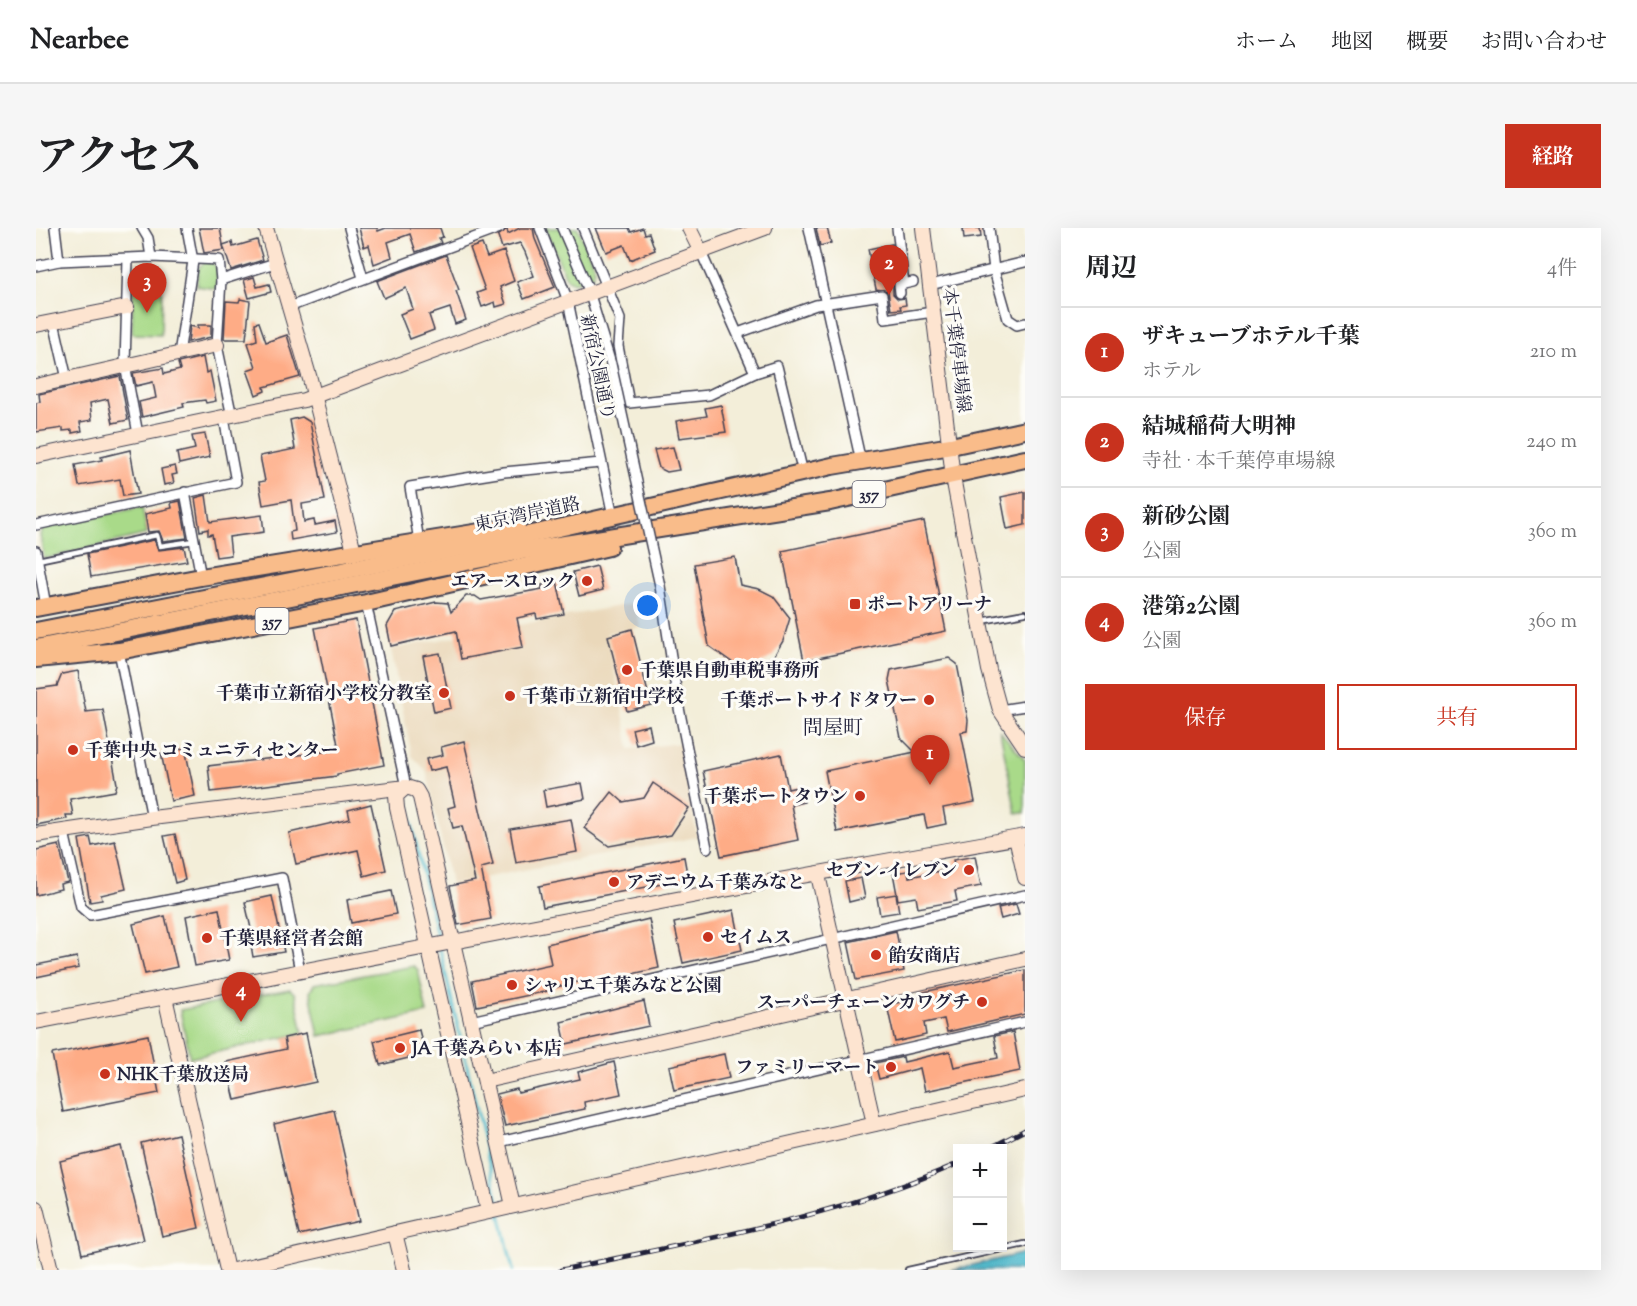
<!DOCTYPE html>
<html lang="ja">
<meta charset="utf-8">
<style>
:root{--surface:#fff;--page:#f6f6f6;--text:#202124;--muted:#757577;--line:#e0e0e0;--accent:#c8321e}
body{margin:0;font-family:"Sorts Mill Goudy","Noto Serif JP",serif;background:var(--page);color:var(--text)}
.controls{position:absolute;right:18px;bottom:18px;display:grid;overflow:hidden;border-radius:0px;box-shadow:0 6px 24px #0002}
.controls button{width:54px;height:54px;display:grid;place-items:center;padding:0;border:0;border-bottom:2px solid var(--line);background:var(--surface);color:var(--text);font:30px sans-serif}
.you{position:absolute;left:612px;top:378px;width:21px;height:21px;margin:-15px;border:4px solid #fff;border-radius:50%;background:#1a73e8;box-shadow:0 0 0 9px #1a73e833}
.badge{display:grid;place-items:center;width:39px;height:39px;border-radius:50%;background:var(--accent);color:#fff;font-size:20px;font-weight:700}
.pin{position:absolute;translate:-50% -50px;filter:drop-shadow(0 2px 3px #0008)}
.pin::after{content:'';position:absolute;top:32px;width:21px;height:18px;background:inherit;clip-path:polygon(0 0,100% 0,50% 100%)}
.list{margin:0;padding:0;list-style:none}
h2{display:flex;justify-content:space-between;align-items:center;height:78px;margin:0;padding:0 24px;font-size:26px}
h2 small{font-size:20px;font-weight:400;color:var(--muted)}
.list li{display:grid;grid-template-columns:39px 1fr auto;gap:18px;align-items:center;box-sizing:border-box;height:90px;padding:0 24px;border-top:2px solid var(--line)}
.list b{display:block;font-size:22px;white-space:nowrap}
.list p{margin:0;font-size:20px;white-space:nowrap;color:var(--muted)}
.list em{font-size:20px;font-style:normal;color:var(--muted)}
.actions{display:flex;gap:12px;padding:18px 24px}
.actions a{flex:1;padding:14px 0;border:2px solid var(--accent);border-radius:0px;text-align:center;font-size:21px;color:var(--accent)}
.actions .main{background:var(--accent);color:#fff}
.map{position:relative;flex:none;width:989px;height:1042px;overflow:hidden;border-radius:0px}
header{display:flex;align-items:center;gap:36px;box-sizing:border-box;height:84px;padding:0 30px;background:var(--surface);border-bottom:2px solid var(--line)}
header strong{font-size:28px}
nav{display:flex;gap:33px;margin-inline-start:auto;font-size:21px}
.intro{display:flex;align-items:center;justify-content:space-between;box-sizing:border-box;height:144px;padding:0 36px}
h1{margin:0;font-size:42px}
.button{padding:15px 27px;border-radius:0px;background:var(--accent);color:#fff;font-size:21px;font-weight:700}
main{display:flex;gap:36px;padding:0 36px}
aside{flex:1;background:var(--surface);border-radius:0px;box-shadow:0 6px 24px #0002}
.map>svg:first-child{display:block}
</style>
<header>
<strong>Nearbee</strong>
<nav><a>ホーム</a><a>地図</a><a>概要</a><a>お問い合わせ</a></nav>
</header>
<div class="intro"><h1>アクセス</h1><a class="button">経路</a></div>
<main>
<div class="map">
<svg width="989" height="1042" viewBox="0 0 989 1042">
<rect width="100%" height="100%" fill="#fdfcf7"/>
<filter id="ink" filterUnits="userSpaceOnUse"><feTurbulence type="fractalNoise" baseFrequency=".0167" numOctaves="2"/><feDisplacementMap in="SourceGraphic" scale="12" xChannelSelector="R" yChannelSelector="G"/><feConvolveMatrix kernelMatrix="1 2 1 2 8 2 1 2 1" color-interpolation-filters="sRGB"/></filter>
<filter id="wash" filterUnits="userSpaceOnUse"><feTurbulence type="fractalNoise" baseFrequency=".008" numOctaves="4" result="noise"/><feDisplacementMap in="SourceGraphic" scale="24" xChannelSelector="R" yChannelSelector="G"/><feGaussianBlur stdDeviation="1.35" result="paint"/><feColorMatrix in="noise" values="0 0 0 0 0 0 0 0 0 0 0 0 0 0 0 0 0 1.4 0 .05"/><feComposite in="paint" operator="in"/></filter>
<g filter="url(#wash)">
<rect width="100%" height="100%" fill="#f3eed9"/>
<polygon fill="#ead8ba" points="599,375 604,399 571,405 594,521 645,515 661,609 415,656 390,542 376,528 355,421"/>
<g fill="#a9da89" stroke="#667e62" stroke-width="1.5">
<polygon points="509,0 542,0 559,41 556,49 538,55 531,52"/>
<polygon points="169,34 177,35 181,40 181,61 160,58 163,39"/>
<polygon points="97,63 126,63 125,107 96,106"/>
<polygon points="106,279 111,306 8,331 4,307 8,300"/>
<polygon points="964,503 989,532 989,585 980,585"/>
<polygon points="378,738 382,742 391,785 283,808 274,764 278,756"/>
<polygon points="254,761 259,766 267,805 154,830 144,782"/>
</g>
<polygon fill="#54bed0" stroke="#3b7086" stroke-width="1.5" points="989,1025 989,1042 915,1042"/>
<g fill="none" stroke-linecap="round" stroke-linejoin="round">
<g stroke="#54bed0" stroke-width="3">
<polyline points="371,576 402,712"/>
<polyline points="404,721 463,978"/>
<polyline points="464,985 477,1042"/>
</g>
</g>
<g id="blocks">
<g fill="#feac86">
<polygon points="163,0 184,0 188,22 168,25"/>
<polygon points="323,0 341,0 342,3 350,0 404,0 407,9 403,10 405,15 380,24 374,6 352,14 356,29 338,36 333,17 328,19"/>
<polygon points="484,0 497,0 499,11 519,59 488,71 481,54 498,48 489,24 484,15 466,20 462,8 471,1 472,6"/>
<polygon points="560,0 593,0 595,4 607,0 609,6 613,5 619,22 594,32 588,17 570,24"/>
<polygon points="780,0 791,0 795,15 784,18"/>
<polygon points="944,0 945,9 928,11 927,1"/>
<polygon points="221,12 227,32 195,42 187,17 196,14 197,19"/>
<polygon points="446,16 451,29 468,23 478,53 464,59 470,76 460,79 459,74 446,79 441,65 449,62 434,20"/>
<polygon points="856,16 857,26 848,27 851,48 860,47 857,55 857,66 862,71 869,70 870,77 864,78 865,81 855,82 852,63 840,61 832,21"/>
<polygon points="410,27 423,62 420,63 430,92 419,96 414,80 393,87 398,102 374,111 364,86 377,81 370,60 348,70 341,53"/>
<polygon points="218,49 221,59 233,56 235,64 213,70 208,52"/>
<polygon points="204,71 214,73 210,111 188,111 190,73 203,74"/>
<polygon points="223,94 230,114 251,107 264,149 228,159 229,163 220,167 211,142 220,139 212,115 221,112 219,95"/>
<polygon points="162,97 175,97 175,109 152,114 154,98 162,100"/>
<polygon points="167,129 170,145 174,143 180,173 170,175 169,172 147,175 148,179 106,189 103,174 120,170 117,154 100,158 97,145 127,140 128,146 144,142 142,135"/>
<polygon points="84,148 92,192 77,195 72,171 54,175 56,192 44,194 46,203 36,205 36,202 27,203 27,200 0,204 0,175 4,174 3,166"/>
<polygon points="685,177 690,204 643,210 640,193 671,188 669,180"/>
<polygon points="266,189 274,194 289,272 266,276 268,294 278,292 279,297 299,293 301,304 255,312 254,304 259,303 255,272 227,277 223,254 229,253 224,228 259,221 254,192"/>
<polygon points="169,206 174,229 143,236 141,225 159,221 156,208"/>
<polygon points="637,219 643,242 631,244 623,240 618,222"/>
<polygon points="94,222 102,266 87,268 84,251 43,258 39,237 66,232 65,229"/>
<polygon points="139,238 141,246 136,247 138,255 128,257 125,241"/>
<polygon points="989,264 989,297 971,301 965,269"/>
<polygon points="170,267 174,294 226,287 228,304 193,309 195,327 180,329 176,306 172,307 172,301 164,303 159,270"/>
<polygon points="144,273 151,310 127,313 123,303 112,304 109,286 136,280 135,275"/>
<polygon points="888,293 910,403 768,433 746,323"/>
<polygon points="118,312 123,322 148,319 151,333 55,349 51,326"/>
<polygon points="699,329 704,357 723,361 737,368 754,390 747,413 738,428 721,437 700,437 673,418 658,336"/>
<polygon points="561,338 567,362 543,368 537,344"/>
<polygon points="521,353 528,386 501,391 500,386 481,390 487,419 425,431 420,403 355,418 351,398 359,384 400,374 412,375 415,384 430,368 439,368 445,372 506,361 506,357"/>
<polygon points="320,392 348,537 301,546 301,548 175,564 172,538 303,522 279,400"/>
<polygon points="596,401 615,477 591,483 572,408"/>
<polygon points="404,425 415,480 398,484 387,428"/>
<polygon points="913,430 921,436 932,492 931,503 925,504 939,574 907,580 910,596 891,600 888,587 801,604 789,543 879,524 865,510 853,452 855,442"/>
<polygon points="42,443 50,484 67,482 81,556 79,563 34,571 37,587 30,587 31,591 0,597 0,461 21,458 26,446"/>
<polygon points="613,497 616,512 600,517 596,501"/>
<polygon points="428,513 457,637 445,640 455,691 422,697 414,658 439,653 426,598 417,600 412,580 419,578 410,539 393,543 390,531 407,527 405,519"/>
<polygon points="149,520 159,568 135,573 125,525"/>
<polygon points="745,526 752,561 765,558 768,574 755,577 762,612 685,628 667,543"/>
<polygon points="546,555 549,571 510,579 507,562"/>
<polygon points="617,555 653,580 635,607 573,618 548,600 576,564 587,574 608,570"/>
<polygon points="335,576 350,642 328,648 322,622 260,636 253,605 314,591 312,582"/>
<polygon points="535,591 541,624 480,635 474,601"/>
<polygon points="139,606 149,652 139,655 128,608"/>
<polygon points="54,609 56,618 79,613 90,661 65,667 66,672 54,674 43,611"/>
<polygon points="23,617 32,654 24,656 25,661 0,667 0,622"/>
<polygon points="939,628 945,658 919,663 921,673 882,680 880,669 862,672 857,645 872,643 873,649 919,640 917,632"/>
<polygon points="648,629 652,651 507,679 503,658"/>
<polygon points="825,650 829,670 813,674 809,653"/>
<polygon points="355,663 360,686 315,695 311,672"/>
<polygon points="860,666 863,684 844,687 841,669"/>
<polygon points="236,668 248,724 217,729 213,705 216,705 209,674"/>
<polygon points="980,676 983,686 965,691 962,680"/>
<polygon points="183,681 193,732 159,738 150,688"/>
<polygon points="698,682 706,722 647,735 638,695"/>
<polygon points="129,688 141,739 109,746 97,696"/>
<polygon points="613,691 623,740 547,757 546,753 516,760 517,762 441,778 436,753 515,736 511,716"/>
<polygon points="860,703 868,743 820,752 812,714"/>
<polygon points="41,729 43,740 0,749 0,737"/>
<polygon points="989,742 989,786 911,804 908,791 888,795 890,807 859,814 851,777 884,770 883,765"/>
<polygon points="608,773 613,798 530,816 525,794"/>
<polygon points="383,802 389,826 344,837 338,813"/>
<polygon points="977,804 984,843 889,863 884,840 843,851 839,835 867,829 868,834 914,823 918,839 962,830 958,808"/>
<polygon points="270,805 280,854 199,872 190,834 250,821 248,810"/>
<polygon points="112,807 123,865 27,884 16,826"/>
<polygon points="688,826 693,850 638,862 633,838"/>
<polygon points="578,834 585,866 548,874 549,881 469,898 461,866 481,861 482,865 544,851 542,844"/>
<polygon points="298,882 323,993 263,1007 238,896"/>
<polygon points="142,906 163,1000 126,1008 105,915"/>
<polygon points="85,918 108,1012 46,1026 24,933"/>
</g>
</g>
</g>
<g filter="url(#ink)">
<use href="#blocks" fill-opacity="0" stroke="#414153" stroke-width="1.5"/>
<g fill="none" stroke-linecap="round" stroke-linejoin="round">
<defs>
<g id="lane">
<polyline points="2,332 121,307 124,318 158,313"/>
<polyline points="946,393 989,385"/>
<polyline points="872,1042 989,1016"/>
</g>
<g id="street">
<polyline points="19,0 23,33"/>
<polyline points="106,0 112,10 115,29"/>
<polyline points="313,0 327,50"/>
<polyline points="504,0 532,73 577,288"/>
<polyline points="526,0 551,58"/>
<polyline points="547,0 584,91 582,118 593,175 673,167 719,145 741,138 767,245"/>
<polyline points="773,0 825,234"/>
<polyline points="861,0 868,56"/>
<polyline points="953,0 958,42 972,91 981,97 989,95"/>
<polyline points="664,22 719,145"/>
<polyline points="92,31 89,137 102,206"/>
<polyline points="0,38 23,33 115,29 183,32 185,52 181,117 196,189"/>
<polyline points="185,52 239,35"/>
<polyline points="894,57 989,34"/>
<polyline points="864,65 863,57 877,54"/>
<polyline points="555,70 575,136"/>
<polyline points="253,79 464,0"/>
<polyline points="18,94 31,151"/>
<polyline points="702,105 780,77 846,67 849,91 897,84"/>
<polyline points="143,126 157,33 151,0"/>
<polyline points="149,264 165,349"/>
<polyline points="0,297 200,254 188,190"/>
<polyline points="383,313 374,259 468,244 565,235"/>
<polyline points="0,323 10,378"/>
<polyline points="624,358 643,480 671,620"/>
<polyline points="330,375 370,559"/>
<polyline points="83,423 116,590"/>
<polyline points="964,482 989,478"/>
<polyline points="28,604 45,679 54,687 246,650 264,743"/>
<polyline points="435,793 989,667"/>
<polyline points="463,914 989,794"/>
</g>
<g id="secondary">
<polyline points="230,0 274,151 318,323"/>
<polyline points="653,0 664,22"/>
<polyline points="887,0 917,249 953,442 964,482 989,519"/>
<polyline points="0,97 91,79"/>
<polyline points="0,158 181,117"/>
<polyline points="0,228 268,172 729,0"/>
<polyline points="370,559 360,568 361,580 452,983"/>
<polyline points="0,607 116,590 370,559 380,562 384,569 477,978"/>
<polyline points="980,610 989,650"/>
<polyline points="782,647 838,896"/>
<polyline points="129,769 191,1042"/>
<polyline points="0,794 677,664 989,608"/>
<polyline points="449,853 989,731"/>
<polyline points="0,980 15,1042"/>
<polyline points="359,1005 368,1042"/>
<polyline points="197,1042 989,862"/>
</g>
<g id="highway">
<polyline points="0,380 165,349 481,298"/>
<polyline points="0,403 505,304 796,238 915,218 989,202"/>
<polyline points="0,420 485,323 794,274 989,231"/>
<polyline points="0,431 83,423 330,375 573,319"/>
</g>
</defs>
<use href="#lane" stroke="#414153" stroke-width="8"/>
<use href="#street" stroke="#414153" stroke-width="12"/>
<use href="#secondary" stroke="#414153" stroke-width="16"/>
<use href="#highway" stroke="#414153" stroke-width="20"/>
<use href="#lane" stroke="#fff" stroke-width="4.5"/>
<use href="#street" stroke="#fff" stroke-width="9"/>
<use href="#secondary" stroke="#fde4d0" stroke-width="14"/>
<use href="#highway" stroke="#f9bc8a" stroke-width="16"/>
<defs>
<g id="rail">
<polyline points="954,920 989,902"/>
<path d="M525 1042C659 1013 795 991 921 936"/>
</g>
</defs>
<use href="#rail" stroke="#22223b" stroke-width="5"/>
<use href="#rail" stroke="#fdfcf7" stroke-width="3" stroke-dasharray="9" stroke-linecap="butt"/>
<defs>
<polyline id="street-bridge" points="575,136 624,358"/>
</defs>
<use href="#street-bridge" stroke="#414153" stroke-width="12" stroke-linecap="butt"/>
<use href="#street-bridge" stroke="#fff" stroke-width="9"/>
</g>
</g>
<g fill="#c8321e" stroke="#fdfcf7" stroke-width="2">
<circle cx="551" cy="353" r="6"/>
<rect x="813" y="370" width="12" height="12" rx="3"/>
<circle cx="591" cy="442" r="6"/>
<circle cx="408" cy="465" r="6"/>
<circle cx="474" cy="468" r="6"/>
<circle cx="893" cy="472" r="6"/>
<circle cx="37" cy="522" r="6"/>
<circle cx="824" cy="568" r="6"/>
<circle cx="933" cy="642" r="6"/>
<circle cx="578" cy="654" r="6"/>
<circle cx="672" cy="709" r="6"/>
<circle cx="171" cy="710" r="6"/>
<circle cx="840" cy="727" r="6"/>
<circle cx="476" cy="757" r="6"/>
<circle cx="946" cy="774" r="6"/>
<circle cx="364" cy="820" r="6"/>
<circle cx="855" cy="839" r="6"/>
<circle cx="69" cy="846" r="6"/>
</g>
<g text-anchor="middle" stroke-width="6" stroke-linejoin="round" paint-order="stroke">
<g fill="#fdfcf7" stroke="#646373" stroke-width="1.5">
<rect x="816.5" y="253" width="33" height="26" rx="4.5"/>
<rect x="219.5" y="380" width="33" height="26" rx="4.5"/>
</g>
<g font-size="16" font-weight="bold" fill="#22223b">
<text x="833" y="272">357</text>
<text x="236" y="399">357</text>
</g>
<g font-size="18" fill="#22223b" stroke="#fdfcf7">
<text transform="translate(921 122) rotate(83)" y="6">本千葉停車場線</text>
<text transform="translate(562 139) rotate(78)" y="6">新宿公園通り</text>
<text transform="translate(491 286) rotate(-12)" y="6">東京湾岸道路</text>
</g>
<g font-size="18" font-weight="bold" fill="#22223b" stroke="#fdfcf7" text-anchor="start">
<text x="539" y="359" text-anchor="end">エアースロック</text>
<text x="831" y="382">ポートアリーナ</text>
<text x="603" y="448">千葉県自動車税事務所</text>
<text x="396" y="471" text-anchor="end">千葉市立新宿小学校分教室</text>
<text x="486" y="474">千葉市立新宿中学校</text>
<text x="881" y="478" text-anchor="end">千葉ポートサイドタワー</text>
<text x="49" y="528">千葉中央 コミュニティセンター</text>
<text x="812" y="574" text-anchor="end">千葉ポートタウン</text>
<text x="921" y="648" text-anchor="end">セブン-イレブン</text>
<text x="590" y="660">アデニウム千葉みなと</text>
<text x="684" y="715">セイムス</text>
<text x="183" y="716">千葉県経営者会館</text>
<text x="852" y="733">飴安商店</text>
<text x="488" y="763">シャリエ千葉みなと公園</text>
<text x="934" y="780" text-anchor="end">スーパーチェーンカワグチ</text>
<text x="376" y="826">JA千葉みらい 本店</text>
<text x="843" y="845" text-anchor="end">ファミリーマート</text>
<text x="81" y="852">NHK千葉放送局</text>
</g>
<g font-size="20" fill="#22223b" stroke="#fdfcf7">
<text x="797" y="506">問屋町</text>
</g>
</g>
</svg>
<div class="controls">
<button>+</button>
<button>−</button>
</div>
<div class="you"></div>
<div class="pin badge" style="left:894px;top:557px">1</div>
<div class="pin badge" style="left:853px;top:67px">2</div>
<div class="pin badge" style="left:111px;top:85px">3</div>
<div class="pin badge" style="left:205px;top:794px">4</div>
</div>
<aside>
<h2>周辺<small>4件</small></h2>
<ul class="list">
<li><span class="badge">1</span><div><b>ザキューブホテル千葉</b><p>ホテル</p></div><em>210 m</em></li>
<li><span class="badge">2</span><div><b>結城稲荷大明神</b><p>寺社 · 本千葉停車場線</p></div><em>240 m</em></li>
<li><span class="badge">3</span><div><b>新砂公園</b><p>公園</p></div><em>360 m</em></li>
<li><span class="badge">4</span><div><b>港第2公園</b><p>公園</p></div><em>360 m</em></li>
</ul>
<div class="actions"><a class="main">保存</a><a>共有</a></div>
</aside>
</main>
